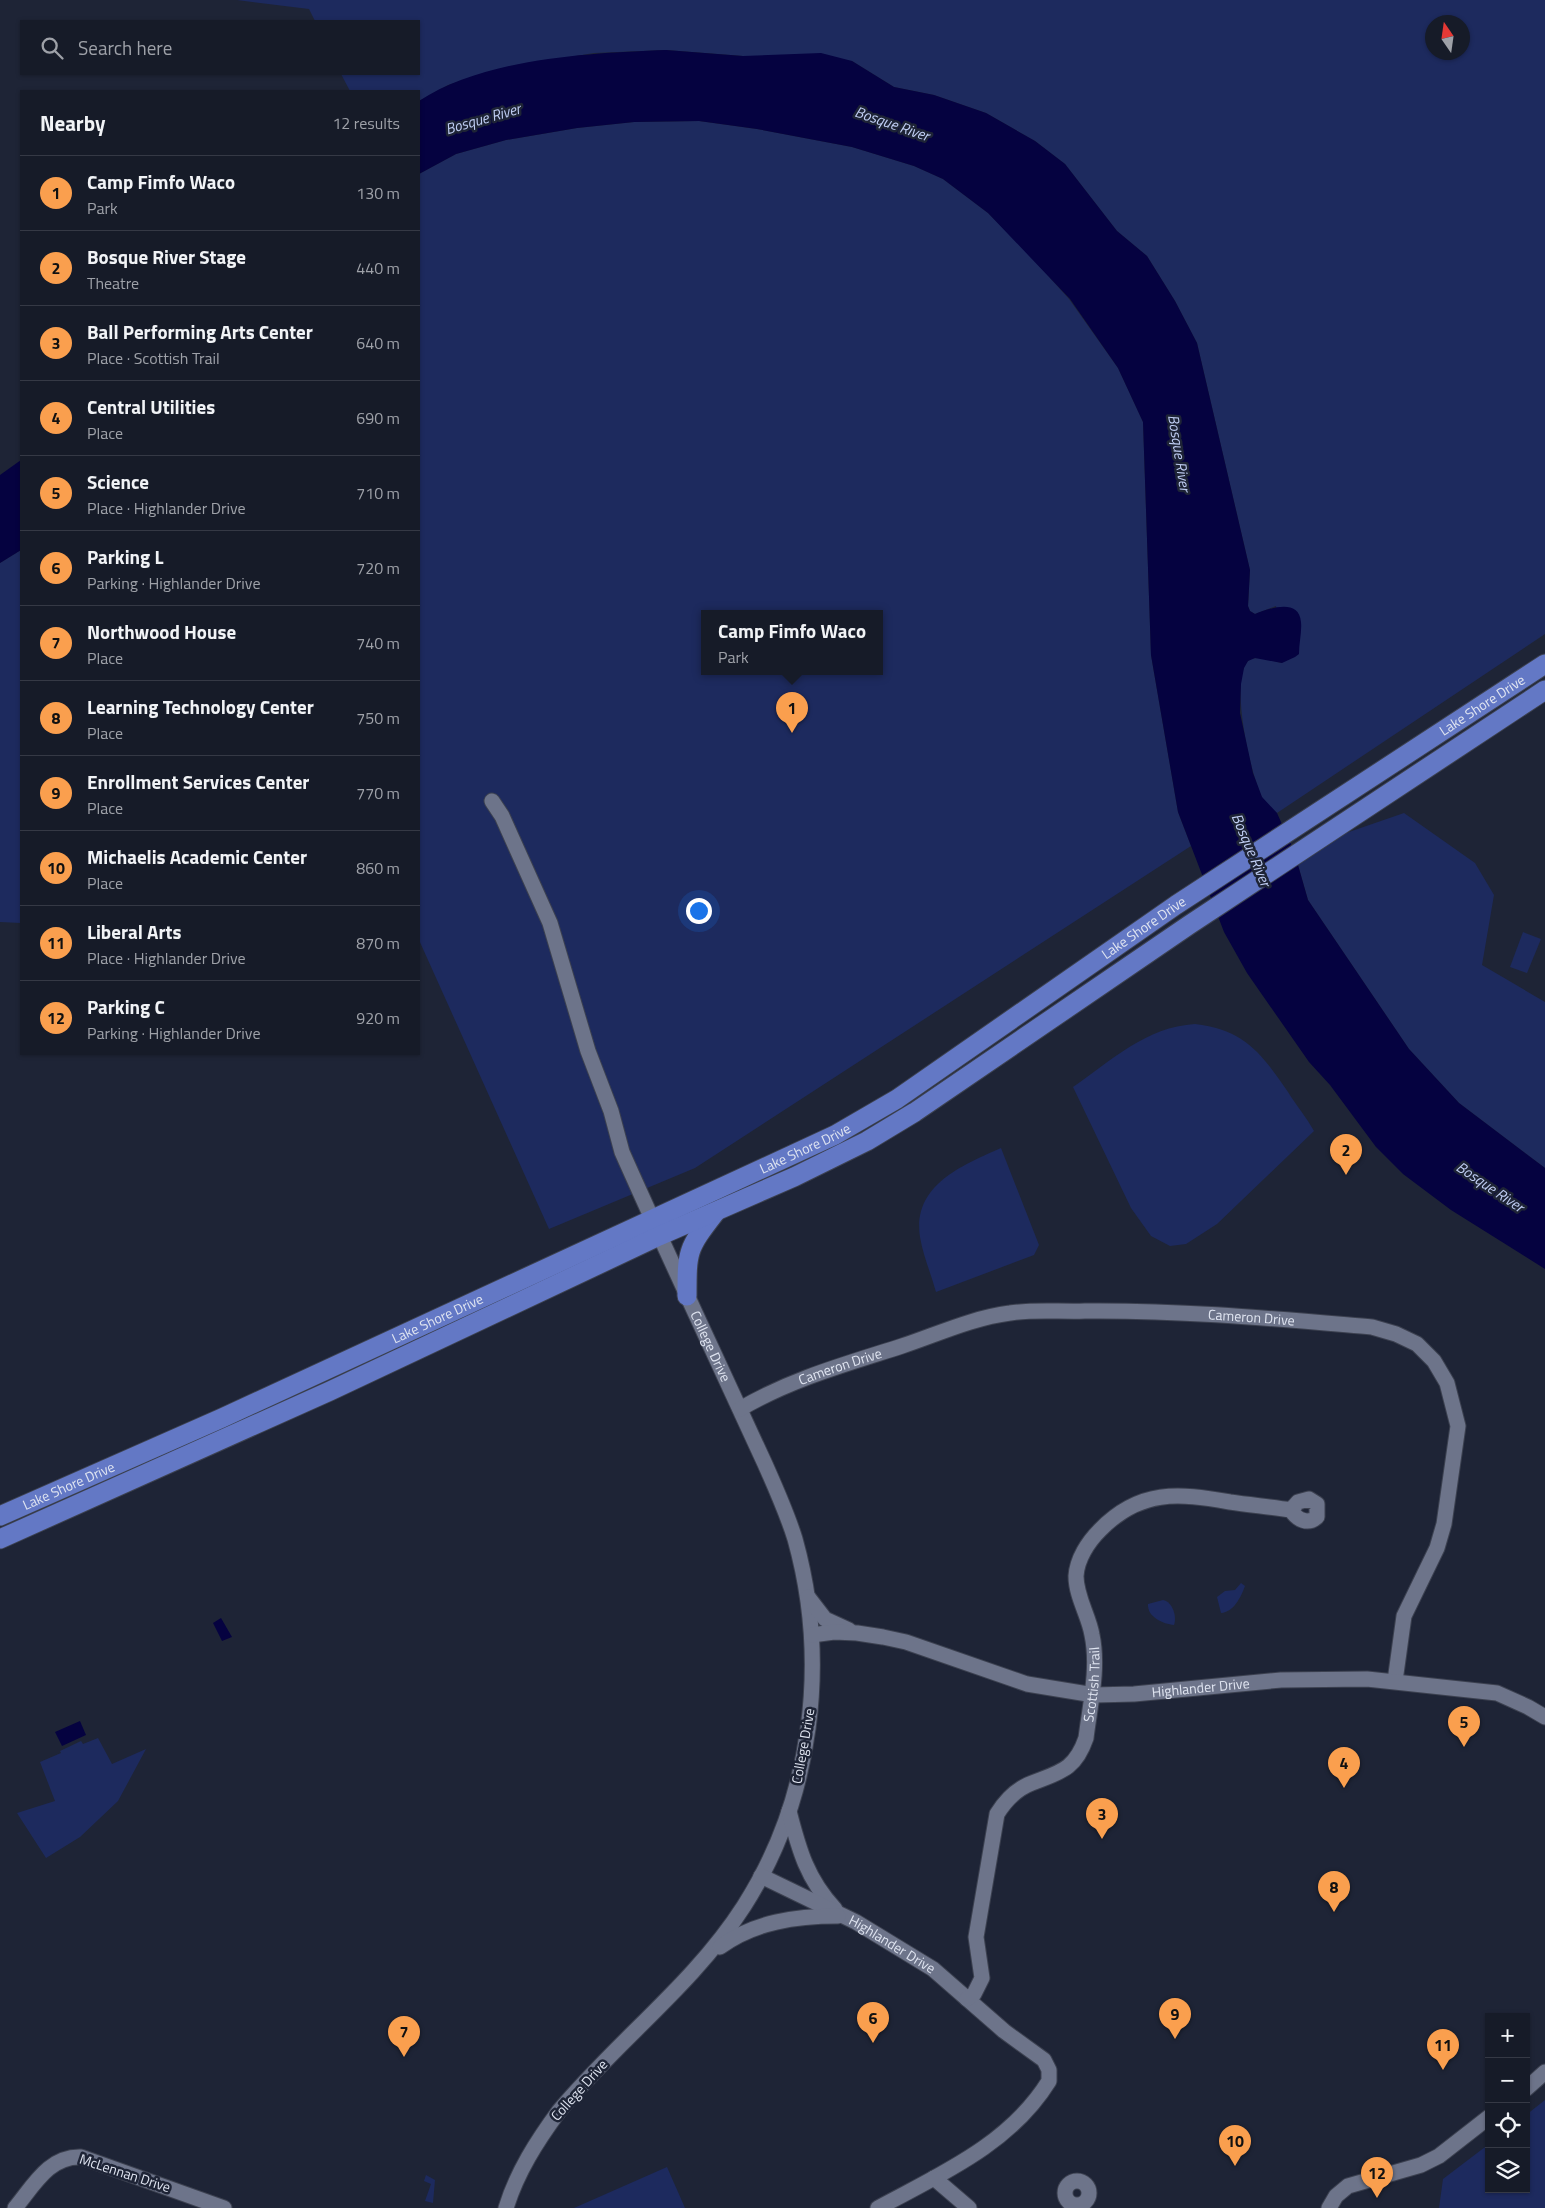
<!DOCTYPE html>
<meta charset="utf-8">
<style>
:root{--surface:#161b28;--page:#232834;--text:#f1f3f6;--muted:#9ea1a8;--line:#353945;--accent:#fa9f4e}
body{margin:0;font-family:"Titillium Web",sans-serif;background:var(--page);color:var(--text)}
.controls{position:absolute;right:15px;bottom:15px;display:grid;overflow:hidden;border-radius:0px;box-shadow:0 1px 4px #0004}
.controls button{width:45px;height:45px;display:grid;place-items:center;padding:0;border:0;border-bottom:1px solid var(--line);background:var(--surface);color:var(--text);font:25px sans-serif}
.compass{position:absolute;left:1425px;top:15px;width:45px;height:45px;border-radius:50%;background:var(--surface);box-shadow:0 1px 4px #0004;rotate:347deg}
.you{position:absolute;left:698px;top:910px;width:18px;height:18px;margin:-12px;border:4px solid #fff;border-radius:50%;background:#1a73e8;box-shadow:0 0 0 8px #1a73e833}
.badge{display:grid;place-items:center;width:32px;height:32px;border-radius:50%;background:var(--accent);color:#111;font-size:16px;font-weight:700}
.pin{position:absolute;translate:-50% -41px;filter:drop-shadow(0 1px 2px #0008)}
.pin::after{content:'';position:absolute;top:26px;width:18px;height:15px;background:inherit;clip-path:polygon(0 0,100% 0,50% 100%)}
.popup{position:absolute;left:701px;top:610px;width:182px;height:65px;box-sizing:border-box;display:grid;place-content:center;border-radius:0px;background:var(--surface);filter:drop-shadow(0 1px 4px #0005);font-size:16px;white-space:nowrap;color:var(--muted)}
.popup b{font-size:19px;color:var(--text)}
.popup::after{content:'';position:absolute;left:50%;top:100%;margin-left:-10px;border:10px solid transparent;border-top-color:var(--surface)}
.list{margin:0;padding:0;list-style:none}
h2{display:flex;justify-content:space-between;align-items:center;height:65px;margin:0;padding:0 20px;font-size:21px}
h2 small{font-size:16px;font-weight:400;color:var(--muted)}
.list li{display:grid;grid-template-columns:32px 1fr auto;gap:15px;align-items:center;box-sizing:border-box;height:75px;padding:0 20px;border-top:1px solid var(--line)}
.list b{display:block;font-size:19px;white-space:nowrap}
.list p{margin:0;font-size:16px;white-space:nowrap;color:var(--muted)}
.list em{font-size:16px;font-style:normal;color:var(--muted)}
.icon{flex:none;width:28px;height:28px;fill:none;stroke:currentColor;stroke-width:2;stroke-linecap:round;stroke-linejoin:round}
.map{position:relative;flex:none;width:1545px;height:2208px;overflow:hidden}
.search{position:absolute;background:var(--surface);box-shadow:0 1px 4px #0004;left:20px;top:20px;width:400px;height:55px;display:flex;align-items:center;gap:12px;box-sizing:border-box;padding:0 18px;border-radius:0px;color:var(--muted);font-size:19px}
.panel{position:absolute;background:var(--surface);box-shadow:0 1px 4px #0004;left:20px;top:90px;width:400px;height:965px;border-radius:0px}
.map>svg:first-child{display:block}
</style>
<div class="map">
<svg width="1545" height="2208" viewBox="0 0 1545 2208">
<rect width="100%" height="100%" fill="#1e2436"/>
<g fill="#1d2a5e" fill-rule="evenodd">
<path d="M237 0H1545V634L1277 813C1272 809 1266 805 1263 799 1251 778 1229 680 1248 661 1256 654 1272 661 1282 663L1276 606 1255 614 1250 611 1248 606 1250 570 1197 343 1175 301 1147 256 1117 231 1065 164 1035 141 986 113 934 95 894 87 852 61 743 56 666 50 594 53 503 68 448 85 419 101V91H350L341 74H419V21H315L309 9ZM1432 22H1462V52H1432Z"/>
<path d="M699 121 757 129 852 147 914 166 943 179 988 213 1024 249 1069 299 1118 368 1143 422 1151 655 1178 812 1191 846 695 1168 549 1229 419 940V174L456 154 506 140 577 128 634 122ZM704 614H880V672H704Z"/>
<polygon points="21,550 21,923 0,922 0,563"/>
<polygon points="1404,813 1475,863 1494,895 1482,965 1545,1002 1545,1168 1459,1103 1409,1049 1308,900 1294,851"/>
<polygon points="1523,932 1541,939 1527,973 1510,967"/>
<path d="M1195 1024C1245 1030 1261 1053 1288 1092 1296 1105 1307 1118 1314 1131L1217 1224 1186 1244 1170 1246 1151 1236 1131 1208 1073 1087C1112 1060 1146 1027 1195 1024Z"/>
<path d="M1001 1148 1039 1245 1034 1255 936 1292C931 1274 923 1255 920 1237 912 1185 963 1165 1001 1148Z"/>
<path d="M1241 1583 1245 1586C1241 1597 1234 1612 1221 1613L1217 1597 1225 1591 1235 1590Z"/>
<path d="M1163 1600C1173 1602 1177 1617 1174 1625 1163 1624 1147 1617 1148 1604Z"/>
<polygon points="98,1738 112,1764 146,1749 118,1801 80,1837 46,1858 17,1813 55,1801 40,1762 61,1753 60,1751 81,1741 83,1744"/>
<polygon points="1545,2100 1545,2208 1439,2208 1443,2179 1489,2144 1489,2189 1526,2189 1526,2115"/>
<polygon points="667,2167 685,2208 574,2208"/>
<polygon points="426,2175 435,2180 433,2203 425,2201 431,2184 424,2181"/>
</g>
<g fill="#050240">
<path d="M666 50 743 56 821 53 852 61 894 87 934 95 986 113 1035 141 1065 164 1117 231 1147 256 1175 301 1197 343 1250 570 1248 606 1250 611 1255 614C1268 609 1299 597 1301 622 1302 632 1299 643 1299 654L1295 657 1282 663 1255 658 1248 661 1244 668 1241 684 1240 713 1253 773 1262 797 1277 813 1294 851 1308 900 1409 1049 1459 1103 1545 1168V1269L1451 1210 1403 1174 1376 1147 1330 1085 1309 1062 1247 973 1224 932 1178 812 1151 655 1143 422 1118 368 1070 299 988 213 943 179 914 166 852 147 757 129 699 121 634 122 577 128 506 140 456 154 419 174V101C485 58 589 53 666 50Z"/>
<polygon points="21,460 21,550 0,563 0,475"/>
<polygon points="221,1618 232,1637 222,1641 213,1623"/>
<polygon points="80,1721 86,1735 62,1746 55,1732"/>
</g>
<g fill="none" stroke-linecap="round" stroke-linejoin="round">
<defs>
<g id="minor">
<path id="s1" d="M492 801 502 816 550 923 588 1051 611 1111 622 1152C653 1222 685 1291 717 1360 733 1394 749 1429 765 1464 776 1489 787 1513 795 1539 829 1661 813 1798 744 1906 694 1984 618 2040 559 2111 537 2141 517 2172 506 2208"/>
<path id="s2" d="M740 1409C791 1379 846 1364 902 1346 938 1334 972 1318 1010 1313 1034 1309 1061 1312 1085 1311 1182 1310 1277 1319 1372 1327L1396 1334 1417 1344 1434 1361 1447 1383 1458 1426 1444 1524 1437 1548 1404 1616 1395 1681"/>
<polyline points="808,1597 825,1619 849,1630"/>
<path id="s3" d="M812 1635 834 1632 857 1633 883 1637 906 1642 1027 1684 1094 1695 1134 1694 1281 1680 1367 1679 1497 1693 1528 1707 1545 1717"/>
<path d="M789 1811C799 1850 807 1879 835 1909"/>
<path id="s4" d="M761 1876 856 1922 933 1969 1004 2031 1044 2060 1049 2070V2081C1010 2144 941 2174 878 2208"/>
<path d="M720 1947C754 1922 796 1916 838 1916"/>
<path id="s5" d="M967 1999 974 1994 982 1978 976 1937 997 1814C1005 1801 1016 1789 1032 1783 1060 1772 1075 1770 1086 1738 1090 1705 1099 1668 1092 1635 1089 1616 1076 1597 1076 1576 1077 1559 1088 1542 1100 1530 1140 1489 1178 1493 1230 1502 1251 1505 1271 1507 1291 1510 1297 1520 1308 1525 1317 1517V1504L1309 1499 1298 1502 1291 1510"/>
<polyline points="1526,2089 1545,2072"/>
<polyline points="934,2178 969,2208"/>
<circle cx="1077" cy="2193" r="12"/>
<path d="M15 2208C34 2185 49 2156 81 2157L224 2208"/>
<polyline points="1329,2208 1336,2196 1348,2186 1421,2165 1439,2156 1489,2117"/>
</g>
<g id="major">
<path d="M687 1296C687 1251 687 1249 715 1213"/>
<path id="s6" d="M0 1516 222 1418 835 1135 897 1099 1176 905 1545 664"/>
<polyline points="0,1539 330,1391 659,1236 794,1177 867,1141 915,1112 1189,925 1545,690"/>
</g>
</defs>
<use href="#minor" stroke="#3c4150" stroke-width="17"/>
<use href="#major" stroke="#3c4150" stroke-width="21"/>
<use href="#minor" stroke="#6d748a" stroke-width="15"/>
<use href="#major" stroke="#6378c5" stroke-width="19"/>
</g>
<g text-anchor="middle" stroke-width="5" stroke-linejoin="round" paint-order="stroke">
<g font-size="14" fill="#e0e5f1" stroke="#1e2436">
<text dy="5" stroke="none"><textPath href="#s6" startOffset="1695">Lake Shore Drive</textPath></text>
<text dy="5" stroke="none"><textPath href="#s6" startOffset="1290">Lake Shore Drive</textPath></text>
<text dy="5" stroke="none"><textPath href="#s6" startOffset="885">Lake Shore Drive</textPath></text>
<text dy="5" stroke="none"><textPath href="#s2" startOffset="529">Cameron Drive</textPath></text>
<text dy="5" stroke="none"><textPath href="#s6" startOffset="480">Lake Shore Drive</textPath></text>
<text dy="5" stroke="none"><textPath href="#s1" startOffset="589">College Drive</textPath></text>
<text dy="5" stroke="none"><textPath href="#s2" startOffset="109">Cameron Drive</textPath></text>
<text dy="5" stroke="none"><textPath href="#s6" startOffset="75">Lake Shore Drive</textPath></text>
<text dy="5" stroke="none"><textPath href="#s5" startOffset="368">Scottish Trail</textPath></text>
<text dy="5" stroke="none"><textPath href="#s3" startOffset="398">Highlander Drive</textPath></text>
<text transform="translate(803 1746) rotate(-80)" y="5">College Drive</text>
<text dy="5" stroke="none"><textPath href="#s4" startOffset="148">Highlander Drive</textPath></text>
<text transform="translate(579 2090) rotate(-48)" y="5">College Drive</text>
<text transform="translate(125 2173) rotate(18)" y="5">McLennan Drive</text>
</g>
<g font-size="15" font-style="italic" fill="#c0cef4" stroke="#1e2436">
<text transform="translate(483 119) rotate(-16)" y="5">Bosque River</text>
<text transform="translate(892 124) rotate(19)" y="5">Bosque River</text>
<text transform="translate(1179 453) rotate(81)" y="5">Bosque River</text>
<text transform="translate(1251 850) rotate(67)" y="5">Bosque River</text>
<text transform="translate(1490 1187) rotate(34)" y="5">Bosque River</text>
</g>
</g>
</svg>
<div class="controls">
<button>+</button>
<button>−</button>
<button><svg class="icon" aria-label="locate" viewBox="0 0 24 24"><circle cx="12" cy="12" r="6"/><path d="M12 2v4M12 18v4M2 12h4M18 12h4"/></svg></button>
<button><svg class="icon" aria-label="layers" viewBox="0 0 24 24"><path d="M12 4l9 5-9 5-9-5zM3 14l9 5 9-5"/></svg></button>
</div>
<svg class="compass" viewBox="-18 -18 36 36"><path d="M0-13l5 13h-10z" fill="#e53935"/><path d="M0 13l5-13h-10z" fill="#9ea1a8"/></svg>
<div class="you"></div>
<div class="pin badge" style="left:792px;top:733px">1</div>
<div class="popup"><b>Camp Fimfo Waco</b>Park</div>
<div class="pin badge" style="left:1346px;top:1175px">2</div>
<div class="pin badge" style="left:1102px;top:1839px">3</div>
<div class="pin badge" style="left:1344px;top:1788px">4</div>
<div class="pin badge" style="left:1464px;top:1747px">5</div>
<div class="pin badge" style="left:873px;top:2043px">6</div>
<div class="pin badge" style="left:404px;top:2057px">7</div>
<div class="pin badge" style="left:1334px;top:1912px">8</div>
<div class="pin badge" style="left:1175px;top:2039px">9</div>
<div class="pin badge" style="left:1235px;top:2166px">10</div>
<div class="pin badge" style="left:1443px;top:2070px">11</div>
<div class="pin badge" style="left:1377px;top:2198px">12</div>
<div class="search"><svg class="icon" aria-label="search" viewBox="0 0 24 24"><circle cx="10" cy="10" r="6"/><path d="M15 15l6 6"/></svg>Search here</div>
<section class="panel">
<h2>Nearby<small>12 results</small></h2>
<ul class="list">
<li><span class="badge">1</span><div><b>Camp Fimfo Waco</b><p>Park</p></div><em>130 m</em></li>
<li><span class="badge">2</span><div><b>Bosque River Stage</b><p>Theatre</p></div><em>440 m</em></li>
<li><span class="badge">3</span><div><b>Ball Performing Arts Center</b><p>Place · Scottish Trail</p></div><em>640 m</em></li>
<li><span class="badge">4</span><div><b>Central Utilities</b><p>Place</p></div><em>690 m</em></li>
<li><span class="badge">5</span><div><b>Science</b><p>Place · Highlander Drive</p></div><em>710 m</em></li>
<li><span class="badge">6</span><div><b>Parking L</b><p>Parking · Highlander Drive</p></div><em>720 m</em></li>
<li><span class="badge">7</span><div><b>Northwood House</b><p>Place</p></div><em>740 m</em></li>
<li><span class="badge">8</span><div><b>Learning Technology Center</b><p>Place</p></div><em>750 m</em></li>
<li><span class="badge">9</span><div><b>Enrollment Services Center</b><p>Place</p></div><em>770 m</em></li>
<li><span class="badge">10</span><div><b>Michaelis Academic Center</b><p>Place</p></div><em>860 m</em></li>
<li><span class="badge">11</span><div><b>Liberal Arts</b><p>Place · Highlander Drive</p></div><em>870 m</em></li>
<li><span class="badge">12</span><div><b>Parking C</b><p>Parking · Highlander Drive</p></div><em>920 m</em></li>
</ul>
</section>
</div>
